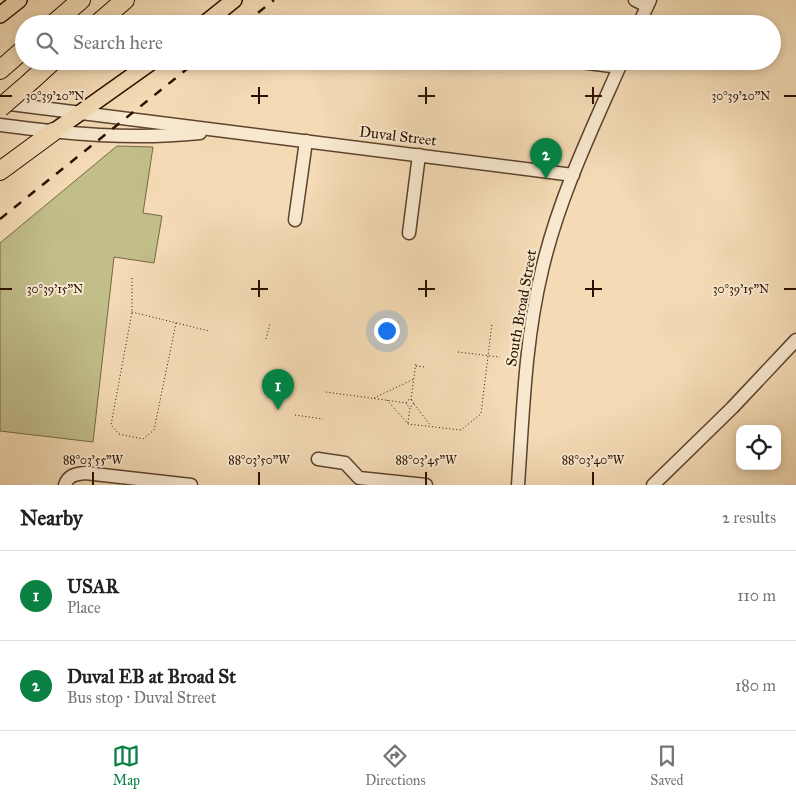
<!DOCTYPE html>
<meta charset="utf-8">
<style>
:root{--surface:#fff;--page:#f2f2f2;--text:#202124;--muted:#757577;--line:#e0e0e0;--accent:#0b8043}
body{margin:0;font-family:"IM FELL Great Primer",serif;background:var(--page);color:var(--text)}
.controls{position:absolute;right:15px;bottom:15px;display:grid;overflow:hidden;border-radius:10px;box-shadow:0 2px 8px #0003}
.controls button{width:45px;height:45px;display:grid;place-items:center;padding:0;border:0;border-bottom:1px solid var(--line);background:var(--surface);color:var(--text);font:25px sans-serif}
.you{position:absolute;left:386px;top:330px;width:18px;height:18px;margin:-12px;border:4px solid #fff;border-radius:50%;background:#1a73e8;box-shadow:0 0 0 8px #1a73e833}
.badge{display:grid;place-items:center;width:32px;height:32px;border-radius:50%;background:var(--accent);color:#fff;font-size:16px;font-weight:700}
.pin{position:absolute;translate:-50% -41px;filter:drop-shadow(0 1px 2px #0008)}
.pin::after{content:'';position:absolute;top:26px;width:18px;height:15px;background:inherit;clip-path:polygon(0 0,100% 0,50% 100%)}
.list{margin:0;padding:0;list-style:none}
h2{display:flex;justify-content:space-between;align-items:center;height:65px;margin:0;padding:0 20px;font-size:21px}
h2 small{font-size:16px;font-weight:400;color:var(--muted)}
.list li{display:grid;grid-template-columns:32px 1fr auto;gap:15px;align-items:center;box-sizing:border-box;height:90px;padding:0 20px;border-top:1px solid var(--line)}
.list b{display:block;font-size:19px;white-space:nowrap}
.list p{margin:0;font-size:16px;white-space:nowrap;color:var(--muted)}
.list em{font-size:16px;font-style:normal;color:var(--muted)}
.icon{flex:none;width:28px;height:28px;fill:none;stroke:currentColor;stroke-width:2;stroke-linecap:round;stroke-linejoin:round}
.map{position:relative;flex:none;width:796px;height:485px;overflow:hidden}
.search{position:absolute;background:var(--surface);box-shadow:0 2px 8px #0003;left:15px;right:15px;top:15px;height:55px;display:flex;align-items:center;gap:12px;box-sizing:border-box;padding:0 18px;border-radius:28px;color:var(--muted);font-size:19px}
.sheet{height:245px;background:var(--surface)}
nav{display:flex;justify-content:space-around;align-items:center;box-sizing:border-box;height:70px;border-top:1px solid var(--line);background:var(--surface);font-size:14px;color:var(--muted)}
nav a{display:grid;justify-items:center;gap:2px}
nav .on{color:var(--accent)}
.map>svg:first-child{display:block}
</style>
<div class="map">
<svg width="796" height="485" viewBox="0 0 796 485">
<rect width="100%" height="100%" fill="#f4dbb5"/>
<filter id="stains"><feTurbulence type="fractalNoise" baseFrequency=".004" numOctaves="4"/><feColorMatrix values="0 0 0 0 .2 0 0 0 0 .09 0 0 0 0 .02 0 0 0 .5 -.17"/></filter>
<radialGradient id="worn" r=".72"><stop offset=".6" stop-color="#630" stop-opacity="0"/><stop offset="1" stop-color="#630" stop-opacity=".3"/></radialGradient>
<polygon fill="#c1be8a" stroke="#766745" points="117,146 153,147 143,213 162,216 154,263 114,257 93,442 0,431 0,243"/>
<g fill="none" stroke-linecap="round" stroke-linejoin="round">
<defs>
<g id="minor">
<polyline points="635,0 647,6"/>
<polyline points="290,24 291,24"/>
<polyline points="639,24 650,0"/>
<polyline points="573,61 619,67"/>
<polyline points="2,103 573,175"/>
<path d="M0 125C67 134 132 140 200 133"/>
<polyline points="295,220 306,141"/>
<polyline points="409,233 419,155"/>
<polyline points="318,459 345,463 359,478 426,485"/>
<path d="M65 485C68 475 76 474 85 473L191 485"/>
<path d="M518 485C523 413 525 340 542 270 559 197 592 129 622 61"/>
<polyline points="653,485 732,408 796,340"/>
</g>
<g id="major">
<polyline points="0,15 19,0"/>
<polyline points="204,24 234,0"/>
<polyline points="53,132 153,61"/>
</g>
<g id="highway">
<polyline points="53,24 81,0"/>
<polyline points="97,24 125,0"/>
<polyline points="0,70 24,49"/>
<polyline points="31,81 53,61"/>
<polyline points="0,171 53,132"/>
</g>
</defs>
<use href="#minor" stroke="#5c432d" stroke-width="15"/>
<use href="#major" stroke="#2a1000" stroke-width="18"/>
<use href="#highway" stroke="#2a1000" stroke-width="20"/>
<g stroke="#2a1000" stroke-width="1" stroke-dasharray="1 2.5" stroke-linecap="butt">
<polyline points="132,278 132,312 111,425 119,434 143,439 154,430 176,323"/>
<polyline points="132,312 209,331"/>
<polyline points="266,339 270,324"/>
<polyline points="458,352 500,357"/>
<polyline points="416,366 425,367"/>
<polyline points="326,392 407,403"/>
<polyline points="374,398 414,379"/>
<circle cx="410" cy="403" r="3.5"/>
<polyline points="387,400 408,424 461,430 481,414 492,323"/>
<polyline points="411,400 416,362"/>
<polyline points="414,404 431,426"/>
<polyline points="295,415 323,419"/>
<polyline points="408,423 410,407"/>
</g>
<use href="#minor" stroke="#f8e8cf" stroke-width="12"/>
<use href="#major" stroke="#f4dbb5" stroke-width="15"/>
<use href="#highway" stroke="#f4dbb5" stroke-width="18"/>
<g stroke="#2a1000" stroke-width="2.5" stroke-dasharray="9 9" stroke-linecap="butt">
<polyline points="244,24 274,0"/>
<polyline points="0,219 197,61"/>
</g>
<defs>
<polyline id="highway-bridge" points="0,108 31,81"/>
</defs>
<use href="#highway-bridge" stroke="#2a1000" stroke-width="20" stroke-linecap="butt"/>
<use href="#highway-bridge" stroke="#f4dbb5" stroke-width="18"/>
</g>
<path fill="none" stroke="#2a1000" stroke-width="2" d="M259 87V104M426 87V104M593 87V104M0 96H12M251 96H268M418 96H435M585 96H602M784 96H796M259 280V297M426 280V297M593 280V297M0 289H12M251 289H268M418 289H435M585 289H602M784 289H796M93 472V485M259 472V485M426 472V485M593 472V485"/>
<g text-anchor="middle" stroke-width="4" stroke-linejoin="round" paint-order="stroke">
<g font-size="15" fill="#2a1000" stroke="#f8e8cf">
<text transform="translate(398 136) rotate(7)" y="5">Duval Street</text>
<text transform="translate(521 308) rotate(-80)" y="5">South Broad Street</text>
</g>
</g>
<g font-size="12" text-anchor="middle" fill="#2a1000" stroke="#f8e8cf" stroke-width="4" stroke-linejoin="round" paint-order="stroke">
<text x="55" y="100">30°39'20"N</text>
<text x="741" y="100">30°39'20"N</text>
<text x="55" y="293">30°39'15"N</text>
<text x="741" y="293">30°39'15"N</text>
<text x="93" y="464">88°03'55"W</text>
<text x="259" y="464">88°03'50"W</text>
<text x="426" y="464">88°03'45"W</text>
<text x="593" y="464">88°03'40"W</text>
</g>
<rect width="100%" height="100%" filter="url(#stains)"/>
<rect width="100%" height="100%" fill="url(#worn)"/>
</svg>
<div class="controls">
<button><svg class="icon" aria-label="locate" viewBox="0 0 24 24"><circle cx="12" cy="12" r="6"/><path d="M12 2v4M12 18v4M2 12h4M18 12h4"/></svg></button>
</div>
<div class="you"></div>
<div class="pin badge" style="left:278px;top:410px">1</div>
<div class="pin badge" style="left:546px;top:179px">2</div>
<div class="search"><svg class="icon" aria-label="search" viewBox="0 0 24 24"><circle cx="10" cy="10" r="6"/><path d="M15 15l6 6"/></svg>Search here</div>
</div>
<section class="sheet">
<h2>Nearby<small>2 results</small></h2>
<ul class="list">
<li><span class="badge">1</span><div><b>USAR</b><p>Place</p></div><em>110 m</em></li>
<li><span class="badge">2</span><div><b>Duval EB at Broad St</b><p>Bus stop · Duval Street</p></div><em>180 m</em></li>
</ul>
</section>
<nav>
<a class="on"><svg class="icon" aria-label="map" viewBox="0 0 24 24"><path d="M3 6l6-2 6 2 6-2v14l-6 2-6-2-6 2zM9 4v14M15 6v14"/></svg>Map</a>
<a><svg class="icon" aria-label="directions" viewBox="0 0 24 24"><path d="M12 3l9 9-9 9-9-9zM9 14v-3h6M13 9l2 2-2 2"/></svg>Directions</a>
<a><svg class="icon" aria-label="saved" viewBox="0 0 24 24"><path d="M7 4h10v16l-5-4-5 4z"/></svg>Saved</a>
</nav>
